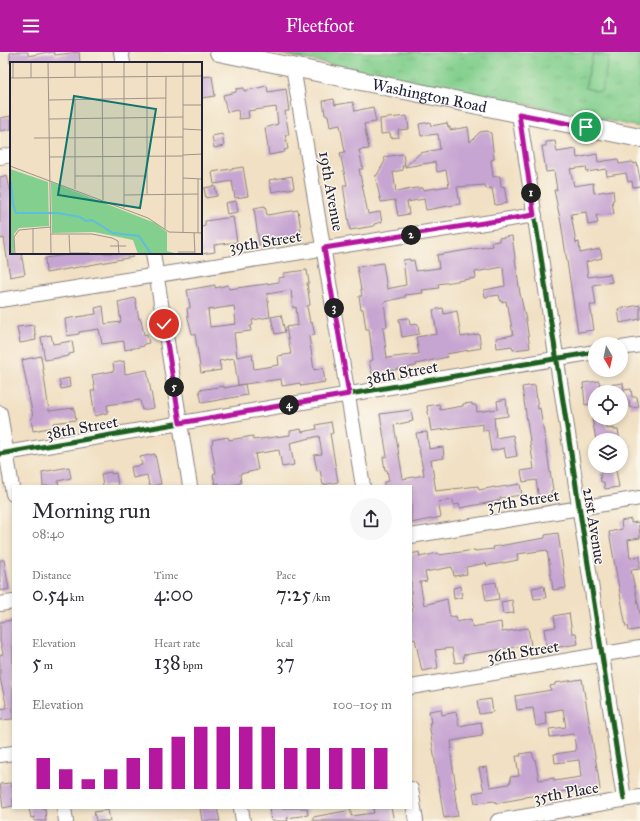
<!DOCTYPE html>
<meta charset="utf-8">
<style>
:root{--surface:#fff;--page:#f7f7f7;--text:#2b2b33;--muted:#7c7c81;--accent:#b5179e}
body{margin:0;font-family:"IM FELL Great Primer",serif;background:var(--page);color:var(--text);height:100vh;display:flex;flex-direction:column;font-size:15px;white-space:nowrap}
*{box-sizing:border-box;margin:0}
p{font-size:13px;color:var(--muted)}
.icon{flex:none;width:22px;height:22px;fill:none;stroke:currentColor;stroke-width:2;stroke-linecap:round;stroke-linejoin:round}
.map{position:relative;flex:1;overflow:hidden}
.panel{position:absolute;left:12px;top:433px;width:400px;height:324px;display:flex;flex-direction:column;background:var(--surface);border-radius:0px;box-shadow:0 2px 6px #0003}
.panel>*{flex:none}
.needle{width:26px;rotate:171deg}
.controls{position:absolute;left:588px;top:285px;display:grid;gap:8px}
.controls a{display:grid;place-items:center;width:40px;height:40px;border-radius:50%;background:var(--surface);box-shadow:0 2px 6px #0003;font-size:20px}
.pin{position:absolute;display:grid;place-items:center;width:34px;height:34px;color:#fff;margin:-17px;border:2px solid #fff;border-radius:50%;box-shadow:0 1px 4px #0007}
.km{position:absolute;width:20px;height:20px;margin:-10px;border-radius:50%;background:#222;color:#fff;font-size:11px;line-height:20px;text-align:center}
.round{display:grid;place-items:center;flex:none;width:42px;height:42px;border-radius:21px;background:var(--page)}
.overview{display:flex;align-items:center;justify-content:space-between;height:68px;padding:0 20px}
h1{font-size:22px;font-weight:600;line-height:30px}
.stats{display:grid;grid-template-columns:repeat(3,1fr);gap:6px;height:68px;padding:4px 20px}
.stats div{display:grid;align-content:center}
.stats b{font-size:20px;font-weight:600}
.stats small{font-size:11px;font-weight:400}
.stats p{font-size:11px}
.chart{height:112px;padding:8px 20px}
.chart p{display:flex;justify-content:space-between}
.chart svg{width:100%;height:72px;margin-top:4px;stroke:var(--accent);stroke-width:6}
header{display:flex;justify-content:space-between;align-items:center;height:52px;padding:0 20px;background:var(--accent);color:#fff;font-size:18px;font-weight:600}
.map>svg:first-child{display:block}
.grass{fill:url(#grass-tufts);stroke:#527864}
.pitch{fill:#83cf8d;stroke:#527864}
.building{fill:#c7a5d2;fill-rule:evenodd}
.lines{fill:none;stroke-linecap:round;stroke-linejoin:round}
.minor-casing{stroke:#8a817f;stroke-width:16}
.major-casing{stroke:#8a817f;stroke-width:20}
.minor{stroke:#fff;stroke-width:14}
.major{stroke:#fff;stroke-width:18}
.cycleway-casing{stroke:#fbf7ec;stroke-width:8}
.cycleway{stroke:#1b5e20;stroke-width:5}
.route-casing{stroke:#fff;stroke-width:8}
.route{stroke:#b5179e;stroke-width:5}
.labels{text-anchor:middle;stroke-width:3;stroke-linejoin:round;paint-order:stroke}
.street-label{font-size:16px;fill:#22223b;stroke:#fbf7ec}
.inset-river{fill:none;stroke:#5fbddd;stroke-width:2}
.inset-road{fill:none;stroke:#9e948d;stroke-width:1}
.view{fill:#0f766e;fill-opacity:0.15;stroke:#0f766e;stroke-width:2}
.inset-edge{fill:none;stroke:#22223b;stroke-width:2}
</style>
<header><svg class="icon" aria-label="menu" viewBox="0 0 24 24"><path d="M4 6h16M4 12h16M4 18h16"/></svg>Fleetfoot<svg class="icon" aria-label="share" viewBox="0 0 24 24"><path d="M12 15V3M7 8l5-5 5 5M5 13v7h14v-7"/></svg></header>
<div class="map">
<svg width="640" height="769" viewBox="0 0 640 769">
<defs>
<pattern id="grass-tufts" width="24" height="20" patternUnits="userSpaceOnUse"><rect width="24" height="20" fill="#83cf8d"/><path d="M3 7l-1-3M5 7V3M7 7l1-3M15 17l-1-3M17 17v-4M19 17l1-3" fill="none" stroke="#71b17b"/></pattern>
</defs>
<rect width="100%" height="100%" fill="#fbf7ec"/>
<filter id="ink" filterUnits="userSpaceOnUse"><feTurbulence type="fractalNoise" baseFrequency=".025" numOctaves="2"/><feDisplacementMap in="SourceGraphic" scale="8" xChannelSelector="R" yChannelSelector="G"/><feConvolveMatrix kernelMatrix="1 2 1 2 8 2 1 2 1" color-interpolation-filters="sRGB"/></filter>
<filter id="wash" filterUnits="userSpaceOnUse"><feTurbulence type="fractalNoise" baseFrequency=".012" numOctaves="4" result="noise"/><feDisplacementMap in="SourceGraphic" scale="16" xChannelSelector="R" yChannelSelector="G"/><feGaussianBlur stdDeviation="0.9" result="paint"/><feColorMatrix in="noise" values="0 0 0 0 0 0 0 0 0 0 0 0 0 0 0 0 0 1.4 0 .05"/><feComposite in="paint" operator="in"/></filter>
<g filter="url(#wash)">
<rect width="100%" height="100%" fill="#f1e0c3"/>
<!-- grass -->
<path class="grass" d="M270,0H640V75Z"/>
<!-- pitch -->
<path class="pitch" d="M593,2L609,5L601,40L585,36Z"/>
<g id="blocks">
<!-- building -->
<path class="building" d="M12,0H28V4L48,0V1L54,0L55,3L79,0L80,11H10V1Z
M212,24L215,44L202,46L201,25Z
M267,34L268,40L286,37L289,59H285L289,83H285L288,97L284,98L285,100L269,103L265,76L278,72L276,55L248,59L249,66L239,67L238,58L227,60L223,43L236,40V37L244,36V39Z
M334,47L335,53L353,50L355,59L373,55L376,70L364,72L369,97L359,98L363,117H359L368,162L380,160L382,170L374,172V174L350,178L343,133H347L340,101L345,100L340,73L330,75L328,63H325L323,49Z
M11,64V77L0,79V66Z
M407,64L409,77L398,78L399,85L391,86L390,81L381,82L380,67Z
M430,70L431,74L447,71L448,75H450V78L468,75L470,90L480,80L487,79L491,81L494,107L491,108L493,125L500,124L501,135L504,134L507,151L495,153L492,136L486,137L485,133L457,135L460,152L426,158L424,147L407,150L409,162L398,164L395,148L381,150L375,124L377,123L385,109L384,105L403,102L405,114H402L403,118L393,120L396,140L416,136H423V138L449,134L446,118L437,120L435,110L405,115L420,101L440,97L438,82L421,84L419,72Z
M222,82L224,94L214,96L212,84Z
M555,89L557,100L576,97L577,106L597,102L598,110L618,107L619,112L633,110L634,112L637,111L640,127V134L633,135L632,129L628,130L626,121L607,124L606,117L587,120L586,115L570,117L574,134L593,131L594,141L613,138L614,148L612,149L614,162L596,163L598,171L588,173L586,160L571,162L576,191L579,190L580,201L600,197L602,206L586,210L588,225L610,222L612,230L593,233L596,253H590L594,278L578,280L561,171L554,138H557L554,119L546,120L542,94H546V90Z
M243,115L248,144L235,146L232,129L214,132L212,120Z
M7,123L11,142V201H21L25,222L10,225L4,186L0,187V125Z
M292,124L294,136L272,140L269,128Z
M215,134L217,144L206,146L204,136Z
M236,149L238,160L227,162L225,151Z
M265,154L267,163L298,158L302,186L259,193L254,156Z
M233,165L237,190L214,193L215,200L201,202V175L205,174V169Z
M512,184L520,242L526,268L530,296L513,298L512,294L497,296L496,286L513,283L508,254H507L506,249L501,250L499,243L485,245L484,238L505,234L503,215L475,220L476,226L438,232L439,236L422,238L423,241L405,243V245L384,250L387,275H383L387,306L419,302L416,285L437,282L433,258L443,256L444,262L457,259L461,285L479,282L481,296L446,302L447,305L416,312V314L372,322L369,309L373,308L369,277H366L363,257H361L359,244H362L357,215L383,211L387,237L406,233L403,208L410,207V209L414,208L416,219L439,216L437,203L492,194L491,190L499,189V186Z
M72,201H133V205L46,221L45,206L72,202Z
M307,218L309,231H307L310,253L307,254L310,271L312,270L315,283L309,284L314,318L323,316L325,330L301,334L300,331L282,334L281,327L238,333L234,306L219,309L221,318L201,321L195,282H192L188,266L187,256H190V254L187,238L215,233V236L228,233L229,237L266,232L279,230V226L284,225V221ZM291,238L293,256L296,255L298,273L286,275L291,302L278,304L279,313L254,317L252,302L237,305L234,281L251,279L250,274L253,273L252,268L270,265L267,242ZM234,254L236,272L210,275L208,258Z
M135,246L139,267H141L144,283L147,282L149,291L144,292V294L125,298L124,289L102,292L99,277L79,280V282L67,284L65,267L96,262L95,256L103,254L105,272L121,270L118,250Z
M640,253V267L620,271L618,257Z
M281,263L285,280L275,282L271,265Z
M409,266L410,273L418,272L419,282L402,285L399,267Z
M34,273L36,288L20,291L17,275Z
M51,283L53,292L72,289L74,301L69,302V304L45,308L41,285Z
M41,304L49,359L74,356L76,368L53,371L54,375L33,379L31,366L33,365L22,308Z
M124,309L125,322L147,318L154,356L142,358L140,348L107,353L108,359L107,360V361L95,364L91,339L95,338L92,323L114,319L113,311Z
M69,326L70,335L61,337L59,328Z
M599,329L600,334L623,331L624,338L631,337L632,345H637L639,355L630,356L629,348L621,350V340H595V351L585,353L583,331Z
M245,332L247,343L202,351L199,338L224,334V336Z
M535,333L538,357L540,356L553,438L551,439L552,445L539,447L536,428L523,430L521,419L534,417L522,335Z
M506,347L508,364L494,366L496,386L513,383L517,404L506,406L504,396L491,399L488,378L483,379V372L431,379L427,354L439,352L440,358L463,354V352L472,351V353H476L477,360L498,357L497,349Z
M411,358L413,369L394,373L403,427L424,423L416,381L427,380L429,397L443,395L444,406L431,408L436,439L478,434L479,438L495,435V436L520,432L522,443L500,446V448L492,450L460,456L459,452L454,453L453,448L438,450L441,465L411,471V434H384V430L389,429L387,418H385L383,405L387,404L380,362Z
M592,366H605L607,377L614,376V378H618L620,388H596Z
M331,370L333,381L330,382L331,387L338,430L323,433L320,418L317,419L314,403L322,402L319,384L290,391L294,413L282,415L279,398L255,402L258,418L240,422L241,431L225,434H219V431L215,432L213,422L216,421L211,392L213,391L212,388L228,385L229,388L253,384V388L290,383V379L301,377L302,380L317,377L316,373Z
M155,402L161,432L151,434L149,433L147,423L133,426L131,415L142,413L140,405Z
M69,415L71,426L58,429L59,434H43L42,420Z
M616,418L619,435L605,437L604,430H601L600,421Z
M111,420V422L116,421L118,434H103L101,422Z
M631,467V471L638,470L640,482V486L628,488L630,506L640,504V517L631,518L640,561V577L629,579L628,574L626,575L609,480L622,477L621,469Z
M558,481L566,536L553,538L547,498L517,502L518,508L487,514L486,511L466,515L467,522L454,524L452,515L425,520L427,529L420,530L424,553L447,547L450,565L456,564L457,570L471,567L472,575L501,570L502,580L528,576L531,593L463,603L464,610L455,611L452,596L435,598L438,616L422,619L415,587L412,588L411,582V558H413L411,549V502L419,500L420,505L438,501L439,503L475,498V499L494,497L493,495L545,486V483Z
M0,508H4L9,537L0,539Z
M496,530L499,547L486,549L483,532Z
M461,534L462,545L454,547L453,536Z
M544,534L546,546L534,547L532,536Z
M512,548L514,561L503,562L501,550Z
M569,561L572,581H576L578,592L547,597L544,577L556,575L554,564Z
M13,568V667L0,668V657L7,656L0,626V603L3,602L0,588V570Z
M582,627L598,722L600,738L582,741L581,737L524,745V746L496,751L495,749L475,751L473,741L484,739L479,716L487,715L490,735L509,732V730H511L510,725L519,724L516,704H521L520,702L532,700L534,707H535L539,728L554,726V729L581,725L579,708L555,711L554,702L576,699L574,682L550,685L549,677L566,675L563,657L545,660L547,672L536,674L533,656L517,658L515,644L551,638L550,634L555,633V631Z
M491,647L493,660L479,662L477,649Z
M441,657L442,663L456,660L459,674L481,670L483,682H481L482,684L451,689L452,697H450L456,736H454L458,764L444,766L429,671H431L429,659Z
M11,731V734H13V754L3,756L0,732Z
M29,756H45L46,769H34V765L31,766Z
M200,756H217L220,769H202Z
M269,756H307L308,763L287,766L288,769H271Z
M373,756H391L394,769H313V765L351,758V764L374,761Z
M108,758L110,769H96L94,760Z"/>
</g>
</g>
<g filter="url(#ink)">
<use href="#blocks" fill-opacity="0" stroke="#8a817f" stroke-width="1"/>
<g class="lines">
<!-- minor casing -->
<g class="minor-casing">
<path id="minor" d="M121,0L123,11
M293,15L363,434
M519,62L624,747
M0,105L11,103
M153,201L190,434
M0,248L535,163
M621,296L640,293
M0,361L13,442
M0,402L595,300
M411,484L640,446
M0,552L13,550
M411,635L640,596
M0,703L13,701
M411,737L416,769
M64,756L66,769
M241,756L243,769
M498,769L640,745"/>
</g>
<!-- major casing -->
<g class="major-casing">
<g id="major">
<path id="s1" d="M219,0L640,86"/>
</g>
</g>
<!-- minor -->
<use href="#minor" class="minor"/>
<!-- major -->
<use href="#major" class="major"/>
<!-- cycleway casing -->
<g class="cycleway-casing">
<path id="cycleway" d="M519,62L624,747
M0,402L595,300"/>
</g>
<!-- cycleway -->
<use href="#cycleway" class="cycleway"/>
</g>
</g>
<g class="lines" filter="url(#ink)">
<!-- route casing -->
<g class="route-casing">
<path id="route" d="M164,272L180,371L349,342L324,196L534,163L519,62L586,75"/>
</g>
<!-- route -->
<use href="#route" class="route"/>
</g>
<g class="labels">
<!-- street labels -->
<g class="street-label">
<text dy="6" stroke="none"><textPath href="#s1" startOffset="215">Washington Road</textPath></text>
<text transform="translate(332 139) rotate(80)" y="6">19th Avenue</text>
<text transform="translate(265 189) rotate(-9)" y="6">39th Street</text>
<text transform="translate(402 320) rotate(-10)" y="6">38th Street</text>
<text transform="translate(82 375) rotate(-10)" y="6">38th Street</text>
<text transform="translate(523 448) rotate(-9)" y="6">37th Street</text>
<text transform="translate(595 474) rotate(81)" y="6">21st Avenue</text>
<text transform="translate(523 599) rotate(-9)" y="6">36th Street</text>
<text transform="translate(566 740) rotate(-10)" y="6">35th Place</text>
</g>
</g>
<!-- overview -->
<g transform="translate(10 10)">
<rect width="192" height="192" fill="#f1e0c3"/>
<path d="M0,107L38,120L39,164L9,166L4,172V192H0ZM41,120L145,161L157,170V189L168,192H128L123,178L84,170L42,171Z" fill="#83cf8d"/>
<path class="inset-river" d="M1,120L3,142L6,151H48L70,155L76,159L82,158L103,171L129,174L141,192"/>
<path class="inset-road" d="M3,0V16M38,0L41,192M65,0V15M92,0L93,138M137,0V132M0,16L192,14M21,16V0M39,38L156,36M173,43H192M39,57L173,55M173,67L192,68M24,76L173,75M173,93L192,92M39,95L173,94M0,104L138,156L159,170L192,171M65,114H137M173,116L192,117M188,117V171M65,127V37M114,133L188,132M114,146V0M155,167L156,15M173,171V0M184,171L185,192M41,172H82L102,176L108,179L109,192M59,173L60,192M100,184H116M168,190H185M60,191H79M5,192L4,175L9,168L41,165M23,192V166"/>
<path class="view" d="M64,34L146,47L130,146L48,133Z"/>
<rect width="192" height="192" class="inset-edge"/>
</g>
</svg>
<div class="controls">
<a><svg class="needle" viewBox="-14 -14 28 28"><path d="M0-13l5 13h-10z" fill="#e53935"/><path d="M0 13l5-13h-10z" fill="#7c7c81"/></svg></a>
<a><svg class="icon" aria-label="locate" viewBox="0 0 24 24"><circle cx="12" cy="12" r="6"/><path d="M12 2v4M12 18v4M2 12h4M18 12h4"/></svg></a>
<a><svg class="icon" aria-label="layers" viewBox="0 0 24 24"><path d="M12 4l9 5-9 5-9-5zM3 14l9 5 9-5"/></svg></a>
</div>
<div class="pin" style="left:586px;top:75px;background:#1e9e55"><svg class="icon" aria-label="arrive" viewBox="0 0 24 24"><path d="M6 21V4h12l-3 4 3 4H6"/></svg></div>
<div class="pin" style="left:164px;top:272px;background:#d93025"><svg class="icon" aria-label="check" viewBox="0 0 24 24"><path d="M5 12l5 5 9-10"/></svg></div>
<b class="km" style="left:531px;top:141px">1</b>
<b class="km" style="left:411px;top:183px">2</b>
<b class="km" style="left:334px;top:256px">3</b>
<b class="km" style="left:289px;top:353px">4</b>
<b class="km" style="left:174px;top:335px">5</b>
<section class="panel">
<div class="overview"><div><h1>Morning run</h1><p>08:40</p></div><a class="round"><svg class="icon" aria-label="share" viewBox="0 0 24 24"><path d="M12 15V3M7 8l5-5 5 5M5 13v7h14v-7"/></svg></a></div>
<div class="stats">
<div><p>Distance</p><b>0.54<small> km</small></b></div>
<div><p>Time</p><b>4:00</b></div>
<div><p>Pace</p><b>7:25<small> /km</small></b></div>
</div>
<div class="stats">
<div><p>Elevation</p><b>5<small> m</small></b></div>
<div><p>Heart rate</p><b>138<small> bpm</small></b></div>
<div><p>kcal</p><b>37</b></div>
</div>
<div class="chart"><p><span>Elevation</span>100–105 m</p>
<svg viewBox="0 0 160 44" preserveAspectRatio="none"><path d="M5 44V25M15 44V32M25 44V38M35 44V32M45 44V25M55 44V19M65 44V12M75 44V6M85 44V6M95 44V6M105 44V6M115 44V19M125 44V19M135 44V19M145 44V19M155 44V19"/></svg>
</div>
</section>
</div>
